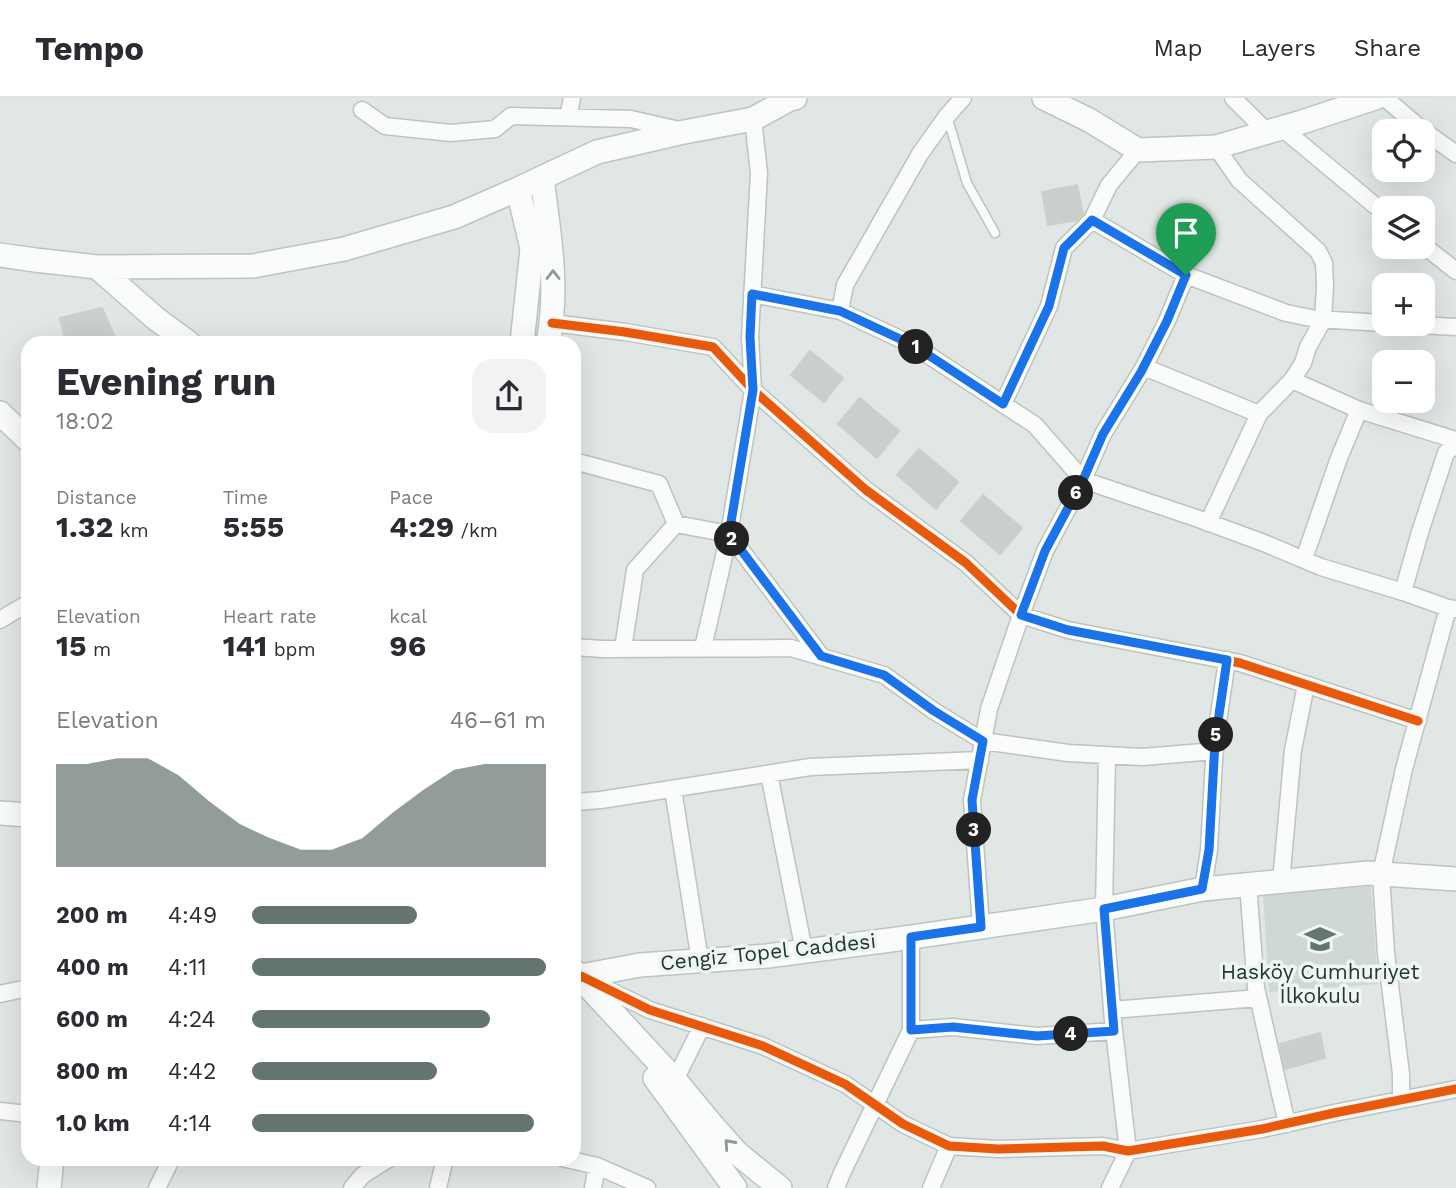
<!DOCTYPE html>
<meta charset="utf-8">
<style>
:root{--surface:#fff;--page:#f2f2f3;--text:#2b2b33;--muted:#7c7c81;--line:#e1e1e2;--accent:#64756e}
body{margin:0;font-family:"Work Sans",sans-serif;background:var(--page);color:var(--text);height:100vh;display:flex;flex-direction:column;font-size:26px;white-space:nowrap}
*{box-sizing:border-box;margin:0}
p{font-size:23px;color:var(--muted)}
.icon{flex:none;width:38px;height:38px;fill:none;stroke:currentColor;stroke-width:2;stroke-linecap:round;stroke-linejoin:round}
.map{position:relative;flex:1;overflow:hidden}
.details{position:absolute;left:21px;top:238px;width:560px;height:830px;display:flex;flex-direction:column;background:var(--surface);border-radius:21px;box-shadow:0 7px 28px #0002}
.details>*{flex:none}
.tools{position:absolute;left:1372px;top:21px;display:grid;gap:14px}
.tools a{display:grid;place-items:center;width:63px;height:63px;border-radius:14px;background:var(--surface);box-shadow:0 7px 28px #0002;font-size:35px}
.pin{position:absolute;display:grid;place-items:center;width:60px;height:60px;color:#fff;margin:-72px -30px;border-radius:50% 50% 50% 0;rotate:-45deg;box-shadow:0 0 7px #0007}
.pin .icon{rotate:45deg}
.km{position:absolute;width:35px;height:35px;margin:-18px;border-radius:50%;background:#222;color:#fff;font-size:19px;line-height:35px;text-align:center}
.round{display:grid;place-items:center;flex:none;width:74px;height:74px;border-radius:21px;background:var(--page)}
.headline{display:flex;align-items:center;justify-content:space-between;height:119px;padding:0 35px}
h1{font-size:38px;font-weight:700;line-height:52px}
.metrics{display:grid;grid-template-columns:repeat(3,1fr);gap:10px;height:119px;padding:7px 35px}
.metrics div{display:grid;align-content:center}
.metrics b{font-size:30px;font-weight:700}
.metrics small{font-size:19px;font-weight:400}
.metrics p{font-size:19px}
.chart{height:196px;padding:14px 35px}
.chart p{display:flex;justify-content:space-between}
.chart svg{width:100%;height:126px;margin-top:7px;fill:var(--accent);opacity:.7}
ul{padding:0 35px;list-style:none;font-size:23px}
li{display:grid;grid-template-columns:112px 84px 1fr;align-items:center;height:52px}
li i{height:18px;border-radius:9px;background:var(--accent)}
header{display:flex;align-items:center;gap:42px;box-sizing:border-box;height:98px;padding:0 35px;background:var(--surface);border-bottom:2px solid var(--line)}
header strong{font-size:33px}
nav{display:flex;gap:38px;margin-inline-start:auto;font-size:24px}
.map>svg:first-child{display:block}
.built{fill:#cfd8d3}
.building{fill:#cacfcc;stroke:#cad0cd;stroke-width:2}
.lines{fill:none;stroke-linecap:round;stroke-linejoin:round}
.lane-casing{stroke:#bec3c1;stroke-width:11}
.street-casing{stroke:#bec3c1;stroke-width:19}
.secondary-casing{stroke:#bec4c1;stroke-width:26}
.lane{stroke:#fafbfb;stroke-width:8}
.street{stroke:#fafbfb;stroke-width:16}
.secondary{stroke:#fafbfb;stroke-width:23}
.cycleway-casing{stroke:#eff6f1;stroke-width:13}
.cycleway{stroke:#e8590c;stroke-width:9}
.oneway{stroke:#8e9994}
.route-casing{stroke:#fff;stroke-width:14}
.route{stroke:#1a73e8;stroke-width:9}
.labels{text-anchor:middle;stroke-width:7;stroke-linejoin:round;paint-order:stroke}
.street-label{font-size:21px;fill:#21372e;stroke:#eff6f1}
.poi-label{font-size:21px;fill:#21372e;stroke:#eff6f1}
</style>
<header>
<strong>Tempo</strong>
<nav><a>Map</a><a>Layers</a><a>Share</a></nav>
</header>
<div class="map">
<svg width="1456" height="1090" viewBox="0 0 1456 1090">
<rect width="100%" height="100%" fill="#e1e7e4"/>
<!-- built -->
<path class="built" d="M1371,788L1378,886L1269,894L1263,795Z"/>
<!-- building -->
<path class="building" d="M1077,87L1083,116L1077,122L1048,127L1042,94Z
M102,210L115,239L90,245H66L60,220Z
M810,253L843,280L824,304L791,277Z
M860,300L899,333L877,360L838,326Z
M919,351L958,384L936,411L897,377Z
M983,397L1022,430L1000,456L961,423Z
M1320,935L1325,960L1285,971L1280,946Z"/>
<g class="lines">
<!-- lane casing -->
<g class="lane-casing">
<path id="lane" d="M947,18L967,85L995,135"/>
</g>
<!-- street casing -->
<g class="street-casing">
<path id="street" d="M1233,0L1268,35
M1385,0L1420,30L1456,56
M362,12L385,28L451,35L495,31L511,18L631,21L679,32
M568,19L572,0
M1282,30L1384,115
M1092,122L1186,177L1286,215L1316,221L1384,225
M1423,147L1456,173
M752,196L840,213L913,247L1035,327L1083,382L1196,420L1264,445L1321,469L1403,494L1448,510L1456,511
M840,213L845,187L920,56L947,18L963,0
M552,225L625,234L713,249L753,292L866,392L966,465L1021,517L1068,532L1240,565L1418,623
M1401,226L1456,229
M1144,269L1259,316
M1292,282L1359,312L1456,342
M1003,306L1049,208L1064,150L1092,122L1109,87L1138,52
M574,363L659,386L676,426
M1208,425L1259,316L1292,282L1303,265L1308,249L1323,222L1325,188L1324,165L1318,153L1239,82L1216,49
M1304,461L1339,360L1359,312
M1403,494L1420,434L1446,355L1456,346
M0,522L28,505
M574,549L602,551L791,550L884,577L934,613L983,643L1068,655L1142,659L1215,653
M703,550L729,436L753,292L750,239L759,75L753,21
M623,551L635,472L676,426L729,436L821,558
M1107,657L1104,811L1113,923L1128,1053L1110,1090
M769,676L804,853
M673,691L700,863
M574,704L601,702L810,669L980,662
M1281,784L1293,652L1306,587
M1248,787L1256,890L1287,1026
M1203,791L1209,752L1215,644L1227,562
M981,829L972,702L989,611L1021,517L1045,453L1083,382L1103,336L1144,269L1167,223L1186,177
M586,881L650,912L763,948L845,986L903,1026L949,1048L998,1051L1103,1048L1128,1053L1262,1031L1334,1015L1456,991
M0,896L28,890
M1112,912L1258,900
M911,932L953,929L1037,938L1114,933
M675,982L702,928
M1401,1001V976L1386,855L1381,776L1404,671L1448,510
M0,1013L28,1016
M562,1060L597,1068L647,1090
M157,1090L172,1060
M352,1090L363,1077L390,1060
M438,1090L445,1060
M593,1090L597,1068
M836,1090L842,1075L911,932V840
M931,1090L949,1048"/>
</g>
<!-- secondary casing -->
<g class="secondary-casing">
<path id="secondary" d="M1044,0L1089,22L1138,52L1216,49L1302,24L1375,0
M542,80C549,136 559,188 548,245
M518,91L532,151L522,245
M0,157L35,162L97,169L253,168L344,151L454,119L518,91L597,54L679,35L753,21L790,1L795,0
M97,169L155,220L189,245
M0,315L28,342
M0,715L28,717
M574,873L675,982L713,1028L737,1055L780,1090
M581,878L640,867L767,858L898,841L1104,811L1203,791L1368,775L1456,781
M655,980L735,1090
M49,1090L52,1060"/>
</g>
<!-- lane -->
<use href="#lane" class="lane"/>
<!-- street -->
<use href="#street" class="street"/>
<!-- secondary -->
<use href="#secondary" class="secondary"/>
<!-- cycleway casing -->
<g class="cycleway-casing">
<path id="cycleway" d="M552,225L625,234L713,249L753,292L866,392L966,465L1021,517L1068,532L1240,565L1418,623
M574,884L581,878L650,912L763,948L845,986L903,1026L949,1048L998,1051L1103,1048L1128,1053L1262,1031L1334,1015L1456,991"/>
</g>
<!-- cycleway -->
<use href="#cycleway" class="cycleway"/>
</g>
<!-- one-way arrows -->
<defs><path id="oneway-chevron" d="M-2-3.5L2.5 0L-2 3.5" fill="none" stroke-width="1.6" stroke-linecap="round" stroke-linejoin="round" transform="scale(1.75)"/></defs>
<g class="oneway">
<use href="#oneway-chevron" transform="translate(553 177) rotate(-90)"/>
<use href="#oneway-chevron" transform="translate(729 1046) rotate(-132)"/>
</g>
<g class="lines">
<!-- route casing -->
<g class="route-casing">
<path id="route" d="M1092,122L1186,177L1167,223L1141,274L1103,336L1083,382L1045,453L1021,517L1068,532L1227,562L1215,644L1209,752L1202,791L1104,811L1114,933L1037,938L953,929L911,932V839L981,829L972,702L983,643L934,613L884,577L821,558L729,436L753,292L750,239L752,196L840,213L913,247L1003,306L1049,208L1064,150Z"/>
</g>
<!-- route -->
<use href="#route" class="route"/>
</g>
<!-- icons -->
<defs>
<g id="school-bare" transform="scale(2.415)"><path d="M0-5L7-2L0 1L-7-2ZM-4 1L0 2.5L4 1V4Q0 6-4 4Z" fill="#64756e" stroke="#eff6f1" stroke-width="2.5" paint-order="stroke"/></g>
</defs>
<g fill-rule="evenodd">
<use href="#school-bare" x="1320" y="841"/>
</g>
<g class="labels">
<!-- street labels -->
<g class="street-label">
<text transform="translate(768 854) rotate(-6)" y="7">Cengiz Topel Caddesi</text>
</g>
<!-- poi labels -->
<g class="poi-label">
<text x="1320" y="881">Hasköy Cumhuriyet<tspan x="1320" dy="24">İlkokulu</tspan></text>
</g>
</g>
</svg>
<div class="tools">
<a><svg class="icon" aria-label="locate" viewBox="0 0 24 24"><circle cx="12" cy="12" r="6"/><path d="M12 2v4M12 18v4M2 12h4M18 12h4"/></svg></a>
<a><svg class="icon" aria-label="layers" viewBox="0 0 24 24"><path d="M12 4l9 5-9 5-9-5zM3 14l9 5 9-5"/></svg></a>
<a>+</a>
<a>−</a>
</div>
<div class="pin" style="left:1186px;top:177px;background:#1e9e55"><svg class="icon" aria-label="arrive" viewBox="0 0 24 24"><path d="M6 21V4h12l-3 4 3 4H6"/></svg></div>
<b class="km" style="left:916px;top:249px">1</b>
<b class="km" style="left:732px;top:441px">2</b>
<b class="km" style="left:974px;top:732px">3</b>
<b class="km" style="left:1071px;top:936px">4</b>
<b class="km" style="left:1216px;top:637px">5</b>
<b class="km" style="left:1076px;top:395px">6</b>
<section class="details">
<div class="headline"><div><h1>Evening run</h1><p>18:02</p></div><a class="round"><svg class="icon" aria-label="share" viewBox="0 0 24 24"><path d="M12 15V3M7 8l5-5 5 5M5 13v7h14v-7"/></svg></a></div>
<div class="metrics">
<div><p>Distance</p><b>1.32<small> km</small></b></div>
<div><p>Time</p><b>5:55</b></div>
<div><p>Pace</p><b>4:29<small> /km</small></b></div>
</div>
<div class="metrics">
<div><p>Elevation</p><b>15<small> m</small></b></div>
<div><p>Heart rate</p><b>141<small> bpm</small></b></div>
<div><p>kcal</p><b>96</b></div>
</div>
<div class="chart"><p><span>Elevation</span>46–61 m</p>
<svg viewBox="0 0 160 44" preserveAspectRatio="none"><path d="M0 44V8L10 8L20 6L30 6L40 12L50 21L60 29L70 34L80 38L90 38L100 34L110 25L120 17L130 10L140 8L150 8L160 8V44z"/></svg>
</div>
<ul>
<li><b>200 m</b>4:49<i style="width:56%"></i></li>
<li><b>400 m</b>4:11<i style="width:100%"></i></li>
<li><b>600 m</b>4:24<i style="width:81%"></i></li>
<li><b>800 m</b>4:42<i style="width:63%"></i></li>
<li><b>1.0 km</b>4:14<i style="width:96%"></i></li>
</ul>
</section>
</div>
